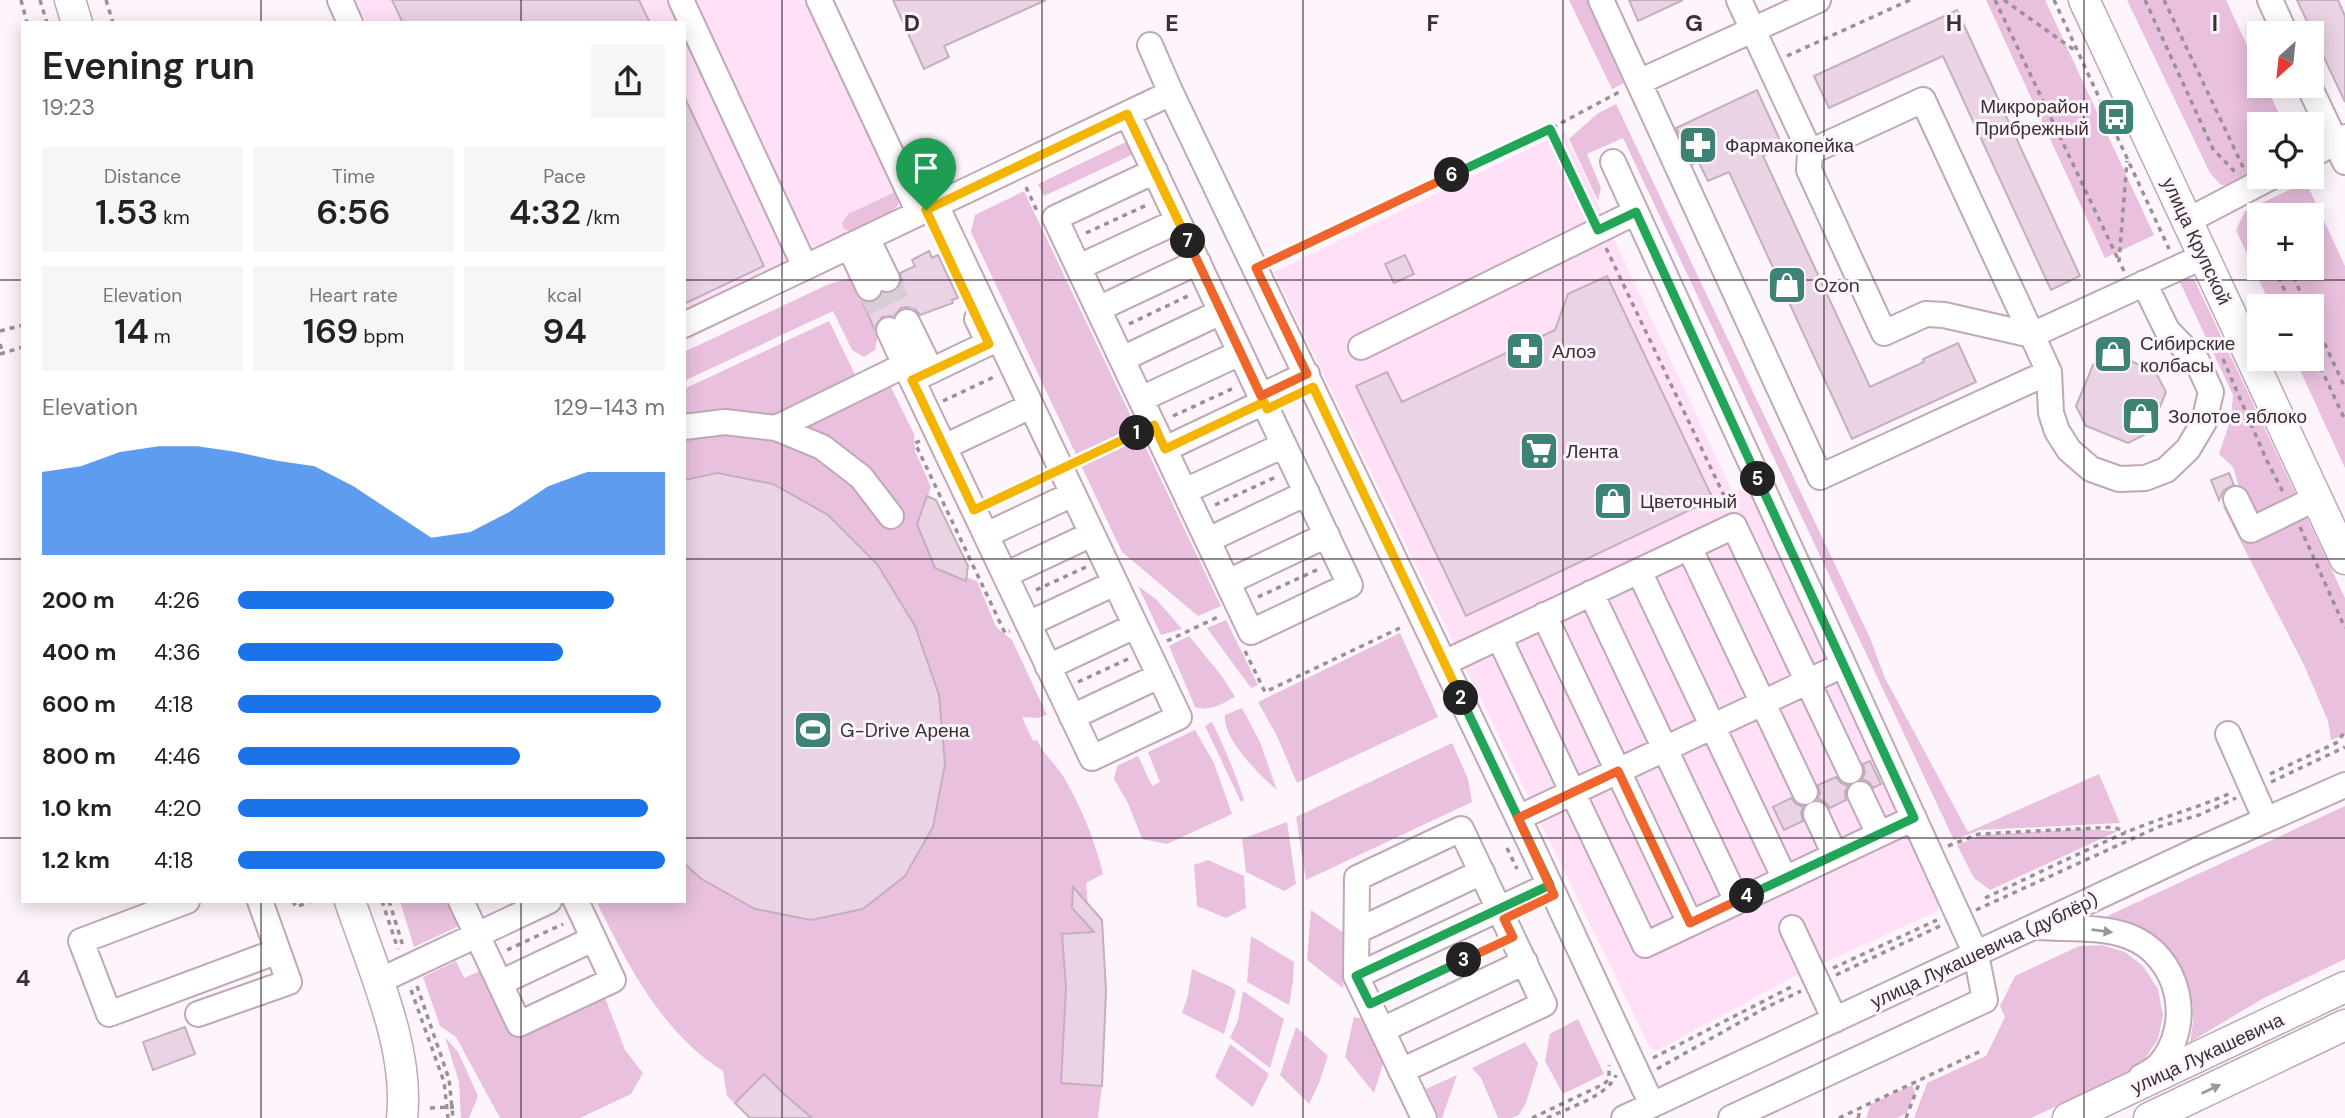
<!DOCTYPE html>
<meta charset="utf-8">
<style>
:root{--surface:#fff;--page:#f6f6f6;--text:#222;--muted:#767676;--accent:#1a73e8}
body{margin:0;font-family:"DM Sans",sans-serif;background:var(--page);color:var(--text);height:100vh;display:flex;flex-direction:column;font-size:26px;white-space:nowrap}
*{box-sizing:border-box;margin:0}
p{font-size:23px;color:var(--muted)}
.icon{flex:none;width:38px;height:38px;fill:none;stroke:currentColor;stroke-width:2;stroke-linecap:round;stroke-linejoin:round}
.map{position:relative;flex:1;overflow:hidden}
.sheet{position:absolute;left:21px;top:21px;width:665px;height:882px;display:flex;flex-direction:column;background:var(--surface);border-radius:0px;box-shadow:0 4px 18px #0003}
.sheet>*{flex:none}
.needle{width:46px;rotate:207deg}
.fabs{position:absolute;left:2247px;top:21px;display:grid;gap:14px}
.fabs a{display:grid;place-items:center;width:77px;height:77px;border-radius:0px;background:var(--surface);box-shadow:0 4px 18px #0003;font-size:35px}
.pin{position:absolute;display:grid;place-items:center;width:60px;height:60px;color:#fff;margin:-72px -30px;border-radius:50% 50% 50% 0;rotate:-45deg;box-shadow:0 0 7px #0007}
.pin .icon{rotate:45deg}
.km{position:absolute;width:35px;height:35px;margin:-18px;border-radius:50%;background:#222;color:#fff;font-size:19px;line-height:35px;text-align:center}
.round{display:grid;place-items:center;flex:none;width:74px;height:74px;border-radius:0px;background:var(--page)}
.headline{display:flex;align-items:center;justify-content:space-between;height:119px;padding:0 21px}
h1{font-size:38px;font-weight:600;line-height:52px}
.metrics{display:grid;grid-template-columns:repeat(3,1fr);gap:10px;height:119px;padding:7px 21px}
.metrics div{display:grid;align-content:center;border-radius:0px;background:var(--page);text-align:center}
.metrics b{font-size:35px;font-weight:600}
.metrics small{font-size:19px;font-weight:400}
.metrics p{font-size:19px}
.chart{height:196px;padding:14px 21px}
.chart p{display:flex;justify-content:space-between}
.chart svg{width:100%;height:126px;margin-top:7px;fill:var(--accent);opacity:.7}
ul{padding:0 21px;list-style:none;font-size:23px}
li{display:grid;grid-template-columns:112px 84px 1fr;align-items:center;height:52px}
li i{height:18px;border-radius:9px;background:var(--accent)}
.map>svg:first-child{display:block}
.built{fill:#ffe0f7}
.green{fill:#e9c1de;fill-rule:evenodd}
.building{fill:#ead3e4;stroke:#c5aebe;stroke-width:2}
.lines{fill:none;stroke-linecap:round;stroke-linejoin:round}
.minor-tunnel{stroke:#d7cdd4;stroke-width:24;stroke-dasharray:24 12;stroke-linecap:butt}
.minor-casing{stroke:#bfa8b8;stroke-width:28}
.major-casing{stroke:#bfa8b8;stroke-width:33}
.path{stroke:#9a9197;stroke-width:3.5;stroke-dasharray:5 5;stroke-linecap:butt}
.minor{stroke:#fff;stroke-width:24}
.major{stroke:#fff;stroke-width:30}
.oneway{fill:#9c989a}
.split-1-casing{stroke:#fff;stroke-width:14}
.split-2-casing{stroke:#fff;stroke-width:14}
.split-3-casing{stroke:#fff;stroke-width:14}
.split-4-casing{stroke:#fff;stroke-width:14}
.split-5-casing{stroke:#fff;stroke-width:14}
.split-6-casing{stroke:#fff;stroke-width:14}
.split-7-casing{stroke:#fff;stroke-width:14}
.split-8-casing{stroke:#fff;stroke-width:14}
.split-1{stroke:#f5b400;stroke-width:9}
.split-2{stroke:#f5b400;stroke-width:9}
.split-3{stroke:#22a559;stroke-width:9}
.split-4{stroke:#f0652b;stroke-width:9}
.split-5{stroke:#22a559;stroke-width:9}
.split-6{stroke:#22a559;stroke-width:9}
.split-7{stroke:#f0652b;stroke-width:9}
.split-8{stroke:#f5b400;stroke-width:9}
.grid{fill:none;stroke:#393036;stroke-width:2;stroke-opacity:0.55}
.labels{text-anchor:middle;stroke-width:6;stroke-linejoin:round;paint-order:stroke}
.poi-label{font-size:19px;fill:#393036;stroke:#fef4fb;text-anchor:start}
.street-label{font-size:19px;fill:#393036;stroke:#fef4fb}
.grid-label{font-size:23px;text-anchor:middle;font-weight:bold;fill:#393036;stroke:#fef4fb;stroke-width:6;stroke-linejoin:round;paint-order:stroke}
</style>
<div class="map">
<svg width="2345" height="1118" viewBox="0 0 2345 1118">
<rect width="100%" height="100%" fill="#fef4fb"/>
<!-- built -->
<path class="built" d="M356,0H809L900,196L899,205L895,211L684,311V23H366Z
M1564,132L1733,493L1747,487L1939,886L1938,911L1797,975L1656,1051L1649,1046L1274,272Z"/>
<!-- green -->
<path class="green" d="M1569,0H1596L1618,49L1610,53L1624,83L1612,89Z
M1986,0H2045L2154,235L2105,258Z
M2127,0H2226L2259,71V86H2266L2284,124H2259V175L2239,185H2221L2210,173Z
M1616,104L1870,638L1885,678L1968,832L2099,774L2120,823L1980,830L1954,840L1623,138L1587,154L1601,188L1598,201L1569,139L1597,114Z
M1130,140L1136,153L1044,196L1038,184Z
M2306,182L2345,266V468L2295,359H2312V306H2271L2236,230L2245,211ZM2259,215H2312V268H2259Z
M897,191L898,204L894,211L850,231L844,229L842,223L848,214Z
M1024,191L1221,606L1198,616L1122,552L971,232L975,215Z
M854,277L858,293L878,335L875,350L864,357L852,350L833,311L684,381V352L829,284Z
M2184,277L2194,279L2345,598V735L2331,740L2328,721L2304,665L2223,507L2240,491L2233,467L2219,454L2231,418L2233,395L2178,278Z
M829,321L864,393L888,381L914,434L915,451L931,487L928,496L936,500L968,566L966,577L977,581L996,627L1012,640L1047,715L1037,718L1022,717L1033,741L1037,740C1043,754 1055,763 1063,776C1081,806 1095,840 1103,874L1086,883L1088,904L1102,920L1106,991L1102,1086L1098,1118H750L727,1096L723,1071C661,1032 628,965 596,901H684V389Z
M1138,586L1156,599L1182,629L1161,635Z
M1226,620L1258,685L1251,688L1207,628Z
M1400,633L1438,717L1297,783L1277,736L1258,702Z
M1189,636L1221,675L1235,697C1222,704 1210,712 1195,707L1169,646Z
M1242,708L1260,742L1277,790C1260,776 1222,738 1225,715Z
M1212,722C1225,748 1235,773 1244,800L1241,802L1205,726Z
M1195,730L1214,763L1232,814L1167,844L1142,839L1128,803L1114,779L1117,766L1138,756L1152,786L1160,782L1148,752Z
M1452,743L1468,779L1472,802L1306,880L1296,817Z
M2345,806V959L2262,999L2190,1042L2193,1022L2192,1000L2183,972L2168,949L2103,918Z
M1287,822L1296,884L1284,891L1246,872L1242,839Z
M2080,829L2118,831L1990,890L1974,878L1957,845L1983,835Z
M1208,860L1244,876L1246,908L1226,918L1197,906L1194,865Z
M400,901H450L461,925L414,947Z
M1311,910L1348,936L1343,988L1307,960Z
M1251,936L1294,962L1293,981L1289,1005L1247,982Z
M2102,945L2125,952L2143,966L2158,989L2163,1015L2158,1039L2142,1063L2120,1077L2031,1118H1914L1927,1083L1986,1056L2005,1017L2000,1006L2015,976L2079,946Z
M456,961L464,978L482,970L515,1037L604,995L625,1050L643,1073L631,1094L580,1118H500L456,1037L440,1026L423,977Z
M1192,969L1231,987L1236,991L1224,1034L1182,1013L1188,995Z
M1243,991L1284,1019L1270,1068L1230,1038L1238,1020Z
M1354,1017L1363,1019L1384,1060L1374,1093L1345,1057Z
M1578,1019L1604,1074L1563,1094L1545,1061L1550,1034Z
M1296,1027L1328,1056L1319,1083L1309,1104L1280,1075Z
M445,1037L458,1052L478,1096L469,1118H461L459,1082Z
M1525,1042L1538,1063L1526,1103L1519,1115L1511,1118H1498L1481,1078L1472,1068Z
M1230,1044L1269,1074L1253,1107L1215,1077Z
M1457,1075L1442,1118H1439L1426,1089Z
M1912,1085L1915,1092L1907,1113L1897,1118H1866L1871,1104Z"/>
<!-- building -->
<path class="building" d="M392,0H639L650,23H403Z
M893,0H1046L944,46L949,57L924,69Z
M1629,0H1683L1638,21Z
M2297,0H2338L2345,16V102Z
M1957,10L2080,276L2051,290L1943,56L1829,108L1814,76Z
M1757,90L1783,147L1763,156L1870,387L1924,362L1923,359L1958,343L1976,382L1852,439L1729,172L1708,181L1698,161L1693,164L1676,128Z
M684,96L764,266L684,304Z
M929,251L932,258L938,255L958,298L952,300L953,303L920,315L915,309L907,307L901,308L894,316L882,317L874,328L862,301L875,302L883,293L894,292L900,287L902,281L900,273L915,266L912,260Z
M1405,255L1414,274L1394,283L1385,264Z
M1607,276L1713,499L1466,616L1356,386L1387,372L1402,402L1555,330L1568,294Z
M2113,354L2155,371L2166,392L2150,432L2128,443L2086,426L2076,406L2093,365Z
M717,473L773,484L828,515L877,564L915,626L939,695L945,764L933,827L905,876L863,909L811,920L755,909L700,878L684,863V480Z
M2229,473L2234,485L2224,490L2219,500L2211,480Z
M927,496L936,500L968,566L966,581L935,568L917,524Z
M1870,761L1881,784L1873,788L1869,782L1862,779L1865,772L1863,764Z
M1836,777L1841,783L1848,786L1845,792L1846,800L1830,808L1825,802L1818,799L1820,793L1818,785Z
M1791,798L1796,804L1803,807L1801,813L1803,821L1784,830L1773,807Z
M1073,887L1102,920L1106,991L1102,1086L1061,1083L1066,988L1062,934L1094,932L1072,908Z
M185,1027L195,1054L153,1070L143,1042Z
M764,1074L785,1095L812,1118H750L735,1103Z"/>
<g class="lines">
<!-- minor-tunnel -->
<path class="minor-tunnel" d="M887,279L907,322
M869,288L889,330"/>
<!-- minor casing -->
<g class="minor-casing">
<path id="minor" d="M340,0L350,23
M681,0L805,267
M819,0L919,213
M1601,0L1820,477L2049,372L2032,335L1944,315L1926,314L1884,333L1809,170L1810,152L1739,0
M2270,0L2285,33
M1150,45L1171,93
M1639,82L1818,0
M2309,86L2345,162
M1127,114L1137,134L1350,585L1251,632L1055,218L1155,171
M1810,152L1923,100L2032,335L2204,256
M2312,155L2345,137
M1613,162L1976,954L1985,1000L1731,1118
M2187,221L2271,177
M867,238L887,279
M849,246L869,288
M1079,267L1178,221
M1098,309L1198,262
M907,322L931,371
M684,325L1171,93L1534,851L1652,1105
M889,330L905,365
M1361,347L1636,212
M1122,359L1221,312
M2049,372L2051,413L2057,431L2069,450L2091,469L2119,479L2145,478L2166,470L2188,449L2204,422L2211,392L2197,361L2167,330L2144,283
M912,380L989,343L977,319
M1261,396L1307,374
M1141,399L1240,353
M684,427L725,422L776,428L822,447L861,477L891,516
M776,428L905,365L1092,758L1179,717L936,205
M944,447L1031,406
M1165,449L1264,402
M1185,491L1284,445
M2236,499L2251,530L2317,498
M986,535L1073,494
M1208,540L1307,493
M1689,547L1805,792
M1639,571L1785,879
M1005,575L1092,534
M1228,582L1327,535
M1591,593L1737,901
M1544,615L1690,923
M1028,624L1115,583
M1499,637L1645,945L1914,818
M1444,663L1734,526L1850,771
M1048,667L1135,626
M1072,717L1159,676
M2228,734L2266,820
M1860,794L1879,834
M1816,814L1835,855
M1518,818L1843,665
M187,901L81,941L109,1014L278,951
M461,901L519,1024L613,980L576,901
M2038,927C2067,929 2100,926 2128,936C2180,955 2195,1025 2159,1065C2154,1070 2147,1074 2141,1077
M1792,928L1835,1020
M1357,931L1482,872
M1356,976L1550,885
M377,982L549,901
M500,983L593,939
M198,1014L289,982L260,901
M1382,1030L1525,962
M1401,1071L1544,1004L1461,829L1357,878L1356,976L1424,1118
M1624,1118L2200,849L2345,785"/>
</g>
<!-- major casing -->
<g class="major-casing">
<path id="major" d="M70,0L77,23
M2084,0L2345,559
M350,901C372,967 410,1048 402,1118
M2068,1118L2345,987
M2149,1118L2345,1025"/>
</g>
<!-- path -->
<path class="path" d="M21,0L27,23
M40,0L47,23
M106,0L113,23
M1995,0L2119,261
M2004,0L2077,52
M2054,0L2169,249
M2145,0L2213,149L2236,173
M2164,0L2244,169
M1787,56L1910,0
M1550,129L1590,212
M1026,187L1037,211
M2260,205L2265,215
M2251,209L2259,235
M1086,233L1149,204
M1606,248L1728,504L1726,505
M1272,260L1550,129L1621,91
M2274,268L2292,306
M2289,268L2307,306
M2124,271L2119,261L2127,161
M2312,316L2345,388
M1129,324L1192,294
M0,331L23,325
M0,344L3,353
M2312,349L2345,420
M0,354L23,347
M2223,359L2266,459L2283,492
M943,401L996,376
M1173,416L1236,387
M920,441L915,443L1005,633L1010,631
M1081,460L1134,434
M992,501L1042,478
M1215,505L1278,476
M2300,527L2345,628
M1036,590L1086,567
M1258,597L1321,568
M1167,641L1220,616
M1245,651L1265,692L1402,627
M1078,682L1128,659
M2270,774L2338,742L2345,731
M2271,782L2345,747
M1948,846L1979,834L2113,827L2126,832
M1507,848L1517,869
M1985,898C2032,876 2079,853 2127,832C2162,817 2198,808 2233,792
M293,901L296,907L311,901
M382,901L398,949
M389,901L403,946
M1976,910L2158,827L2199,815L2236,798
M507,950L563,924
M1833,968L1937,920
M1836,975L1940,926
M417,986L449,1079L453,1118
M411,990L444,1082L448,1118
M1388,996L1495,945
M1653,1058L1795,985
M1657,1069L1767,1007L1801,991
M430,1108L454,1107
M1532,1118L1604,1084L1609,1079V1065
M1547,1118C1568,1108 1608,1096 1616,1075
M1839,1118L1981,1051
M1858,1118L1861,1108
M1906,1118L1920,1081"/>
<!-- minor -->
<use href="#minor" class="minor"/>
<!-- major -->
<use href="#major" class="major"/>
</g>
<!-- one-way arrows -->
<defs><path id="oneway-solid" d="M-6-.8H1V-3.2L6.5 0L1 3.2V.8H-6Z" transform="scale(1.75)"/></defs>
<g class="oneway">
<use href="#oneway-solid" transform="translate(2102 931) rotate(7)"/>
<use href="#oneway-solid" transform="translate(2211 1089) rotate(-25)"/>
</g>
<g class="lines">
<!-- split-1 casing -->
<g class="split-1-casing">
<path id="split-1" d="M926,210L989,344L912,380L974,510L1137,433"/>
</g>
<!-- split-2 casing -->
<g class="split-2-casing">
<path id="split-2" d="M1137,433L1154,425L1165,449L1264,402L1267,409L1313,387L1461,698"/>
</g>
<!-- split-3 casing -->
<g class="split-3-casing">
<path id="split-3" d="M1461,698L1550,885L1356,976L1370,1004L1464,960"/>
</g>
<!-- split-4 casing -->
<g class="split-4-casing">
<path id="split-4" d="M1464,960L1513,937L1504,919L1554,895L1518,818L1618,771L1690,923L1747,896"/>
</g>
<!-- split-5 casing -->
<g class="split-5-casing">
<path id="split-5" d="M1747,896L1914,818L1758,479"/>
</g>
<!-- split-6 casing -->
<g class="split-6-casing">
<path id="split-6" d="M1452,175L1550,129L1598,230L1636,212L1758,479"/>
</g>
<!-- split-7 casing -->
<g class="split-7-casing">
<path id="split-7" d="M1188,241L1261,396L1307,374L1256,268L1452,175"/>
</g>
<!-- split-8 casing -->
<g class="split-8-casing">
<path id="split-8" d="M926,210L1127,114L1188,241"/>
</g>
<!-- split-1 -->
<use href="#split-1" class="split-1"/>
<!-- split-2 -->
<use href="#split-2" class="split-2"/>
<!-- split-3 -->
<use href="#split-3" class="split-3"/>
<!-- split-4 -->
<use href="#split-4" class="split-4"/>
<!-- split-5 -->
<use href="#split-5" class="split-5"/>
<!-- split-6 -->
<use href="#split-6" class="split-6"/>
<!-- split-7 -->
<use href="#split-7" class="split-7"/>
<!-- split-8 -->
<use href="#split-8" class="split-8"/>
</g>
<!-- grid -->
<path class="grid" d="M261,0V23M521,0V23M782,0V1118M1042,0V1118M1303,0V1118M1563,0V1118M1824,0V1118M2084,0V1118M0,280H23M684,280H2345M0,559H23M684,559H2345M0,838H23M684,838H2345M261,901V1118M521,901V1118"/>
<!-- icons -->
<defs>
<g id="bus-square" transform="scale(2.0125)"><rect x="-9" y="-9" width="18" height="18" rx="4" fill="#3e8175" stroke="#fef4fb"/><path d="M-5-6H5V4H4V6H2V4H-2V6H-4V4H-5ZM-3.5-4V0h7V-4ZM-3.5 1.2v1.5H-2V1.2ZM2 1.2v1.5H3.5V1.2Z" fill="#fff"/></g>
<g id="pharmacy-square" transform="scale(2.0125)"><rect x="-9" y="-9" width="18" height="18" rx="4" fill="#3e8175" stroke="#fef4fb"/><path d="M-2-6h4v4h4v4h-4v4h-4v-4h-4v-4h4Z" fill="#fff"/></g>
<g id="shop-square" transform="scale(2.0125)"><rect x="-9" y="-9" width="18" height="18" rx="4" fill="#3e8175" stroke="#fef4fb"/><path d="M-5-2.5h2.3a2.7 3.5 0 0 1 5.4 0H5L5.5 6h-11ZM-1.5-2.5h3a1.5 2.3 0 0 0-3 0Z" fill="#fff"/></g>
<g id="supermarket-square" transform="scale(2.0125)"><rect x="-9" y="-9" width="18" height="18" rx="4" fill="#3e8175" stroke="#fef4fb"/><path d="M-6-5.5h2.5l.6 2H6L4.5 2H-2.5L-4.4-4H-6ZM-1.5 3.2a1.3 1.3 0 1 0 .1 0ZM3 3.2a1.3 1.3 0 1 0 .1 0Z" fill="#fff"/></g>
<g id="stadium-square" transform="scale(2.0125)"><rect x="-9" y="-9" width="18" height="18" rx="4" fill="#3e8175" stroke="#fef4fb"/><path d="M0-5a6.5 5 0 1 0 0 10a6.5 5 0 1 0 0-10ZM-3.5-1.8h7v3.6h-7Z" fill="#fff"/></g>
</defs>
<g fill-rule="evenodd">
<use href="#bus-square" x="2116" y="117"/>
<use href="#pharmacy-square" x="1698" y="145"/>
<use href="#shop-square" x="1787" y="285"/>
<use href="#pharmacy-square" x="1525" y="351"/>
<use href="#shop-square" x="2113" y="354"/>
<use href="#shop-square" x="2141" y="416"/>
<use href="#supermarket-square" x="1539" y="451"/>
<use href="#shop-square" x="1613" y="501"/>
<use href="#stadium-square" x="813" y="730"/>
</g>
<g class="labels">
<!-- poi labels -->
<g class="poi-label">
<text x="2089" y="113" text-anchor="end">Микрорайон<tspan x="2089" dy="22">Прибрежный</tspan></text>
<text x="1725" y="152">Фармакопейка</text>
<text x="1814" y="292">Ozon</text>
<text x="2140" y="350">Сибирские<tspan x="2140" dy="22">колбасы</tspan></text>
<text x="1552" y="358">Алоэ</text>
<text x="2168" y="423">Золотое яблоко</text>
<text x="1566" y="458">Лента</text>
<text x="1640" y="508">Цветочный</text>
<text x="840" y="737">G-Drive Арена</text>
</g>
<!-- street labels -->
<g class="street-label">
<text transform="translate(2197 241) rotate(65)" y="7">улица Крупской</text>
<text transform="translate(1984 950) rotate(-25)" y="7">улица Лукашевича (дублёр)</text>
<text transform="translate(2207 1053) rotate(-25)" y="7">улица Лукашевича</text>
</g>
</g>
<g class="grid-label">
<text x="912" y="31">D</text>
<text x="1172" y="31">E</text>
<text x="1433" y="31">F</text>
<text x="1694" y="31">G</text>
<text x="1954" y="31">H</text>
<text x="2215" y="31">I</text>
<text x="23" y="986">4</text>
</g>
</svg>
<div class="fabs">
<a><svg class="needle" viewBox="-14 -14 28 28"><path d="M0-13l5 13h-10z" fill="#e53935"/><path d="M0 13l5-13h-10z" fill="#767676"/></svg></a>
<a><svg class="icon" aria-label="locate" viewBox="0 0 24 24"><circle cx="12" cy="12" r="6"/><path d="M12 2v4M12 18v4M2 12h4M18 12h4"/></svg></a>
<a>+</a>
<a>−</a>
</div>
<div class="pin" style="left:926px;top:210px;background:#1e9e55"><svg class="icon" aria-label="arrive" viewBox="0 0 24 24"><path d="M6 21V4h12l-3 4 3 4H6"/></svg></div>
<b class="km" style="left:1137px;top:433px">1</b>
<b class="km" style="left:1461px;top:698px">2</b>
<b class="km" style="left:1464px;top:960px">3</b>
<b class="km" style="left:1747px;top:896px">4</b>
<b class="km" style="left:1758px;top:479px">5</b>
<b class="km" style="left:1452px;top:175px">6</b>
<b class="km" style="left:1188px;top:241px">7</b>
<section class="sheet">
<div class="headline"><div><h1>Evening run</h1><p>19:23</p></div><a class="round"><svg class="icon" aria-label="share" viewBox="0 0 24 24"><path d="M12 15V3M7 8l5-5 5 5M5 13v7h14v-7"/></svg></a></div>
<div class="metrics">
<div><p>Distance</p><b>1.53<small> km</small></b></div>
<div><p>Time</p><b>6:56</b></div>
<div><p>Pace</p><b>4:32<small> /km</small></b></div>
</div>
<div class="metrics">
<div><p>Elevation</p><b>14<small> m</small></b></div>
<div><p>Heart rate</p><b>169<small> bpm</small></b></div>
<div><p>kcal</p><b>94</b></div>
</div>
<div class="chart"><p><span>Elevation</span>129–143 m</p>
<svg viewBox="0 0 160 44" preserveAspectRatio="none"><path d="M0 44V15L10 13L20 8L30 6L40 6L50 8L60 11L70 13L80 20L90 29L100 38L110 36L120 29L130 20L140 15L150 15L160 15V44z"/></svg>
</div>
<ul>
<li><b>200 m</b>4:26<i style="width:88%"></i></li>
<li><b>400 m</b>4:36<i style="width:76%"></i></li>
<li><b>600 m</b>4:18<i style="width:99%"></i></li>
<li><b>800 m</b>4:46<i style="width:66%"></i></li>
<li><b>1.0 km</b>4:20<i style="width:96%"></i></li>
<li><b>1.2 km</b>4:18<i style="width:100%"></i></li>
</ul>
</section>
</div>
